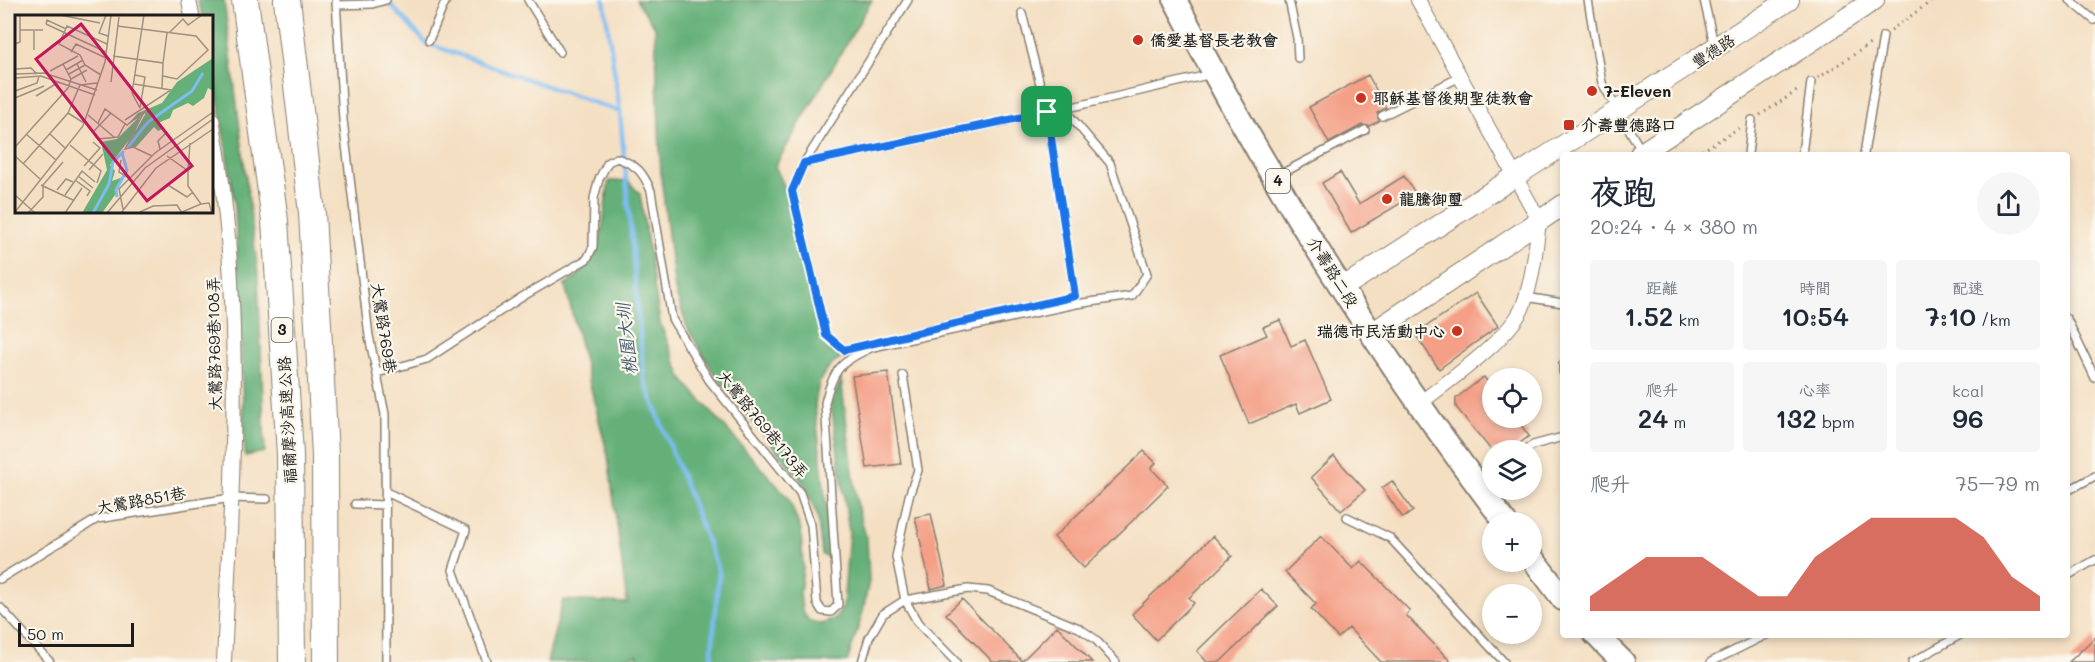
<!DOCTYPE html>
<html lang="zh-TW">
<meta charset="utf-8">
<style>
:root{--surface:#fff;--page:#f6f6f7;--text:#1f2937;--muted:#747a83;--accent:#c8321e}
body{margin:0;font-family:Mali,"LXGW WenKai TC",sans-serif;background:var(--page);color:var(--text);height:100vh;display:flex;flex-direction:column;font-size:22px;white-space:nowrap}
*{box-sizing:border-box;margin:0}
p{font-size:20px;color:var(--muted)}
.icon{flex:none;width:33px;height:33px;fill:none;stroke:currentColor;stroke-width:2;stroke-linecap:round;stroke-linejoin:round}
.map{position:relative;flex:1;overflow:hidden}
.details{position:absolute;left:1560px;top:152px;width:510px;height:486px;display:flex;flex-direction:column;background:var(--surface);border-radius:6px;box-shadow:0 3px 9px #0003}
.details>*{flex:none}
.tools{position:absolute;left:1482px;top:368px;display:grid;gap:12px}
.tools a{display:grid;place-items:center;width:60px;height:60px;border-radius:50%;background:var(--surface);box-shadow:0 3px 9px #0003;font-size:30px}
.scale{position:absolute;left:18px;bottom:15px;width:116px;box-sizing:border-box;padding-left:6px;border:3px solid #1c1c1c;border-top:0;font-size:16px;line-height:21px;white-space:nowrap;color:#1c1c1c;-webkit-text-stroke:4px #fbf7ec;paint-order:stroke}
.pin{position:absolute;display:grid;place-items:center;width:51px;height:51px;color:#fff;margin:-26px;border-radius:12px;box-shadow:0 3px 9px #0006}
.round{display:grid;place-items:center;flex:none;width:63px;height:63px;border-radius:32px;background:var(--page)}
.overview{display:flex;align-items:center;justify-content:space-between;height:102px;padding:0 30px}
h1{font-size:33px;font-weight:600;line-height:45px}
.figures{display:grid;grid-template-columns:repeat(3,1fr);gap:9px;height:102px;padding:6px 30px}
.figures div{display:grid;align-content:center;border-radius:6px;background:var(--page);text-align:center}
.figures b{font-size:26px;font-weight:600}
.figures small{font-size:16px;font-weight:400}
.figures p{font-size:16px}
.chart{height:168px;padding:12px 30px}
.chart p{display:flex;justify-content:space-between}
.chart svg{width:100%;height:108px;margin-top:6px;fill:var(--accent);opacity:.7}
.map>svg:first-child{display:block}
.forest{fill:#65b079;stroke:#40664a;stroke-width:1.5}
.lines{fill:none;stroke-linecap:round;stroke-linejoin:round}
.stream{stroke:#7ebdf2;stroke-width:4.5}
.building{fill:#f49f86}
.lane-casing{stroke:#887e6f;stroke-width:10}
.street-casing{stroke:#887e6f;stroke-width:16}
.secondary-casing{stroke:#887e6f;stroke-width:22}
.primary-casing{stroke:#887e6f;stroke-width:26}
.highway-casing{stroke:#887e6f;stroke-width:28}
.path{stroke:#887e6f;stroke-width:3;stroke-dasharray:1.5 4.5;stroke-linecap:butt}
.lane{stroke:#fff;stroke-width:7}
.street{stroke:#fff;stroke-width:14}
.secondary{stroke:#fff;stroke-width:20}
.primary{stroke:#fff;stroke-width:22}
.highway{stroke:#fff;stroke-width:26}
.route-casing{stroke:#fff;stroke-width:12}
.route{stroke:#1a73e8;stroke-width:8}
.poi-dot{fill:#c8321e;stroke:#fbf7ec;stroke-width:2}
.labels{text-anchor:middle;stroke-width:4.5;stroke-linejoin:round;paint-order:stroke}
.shield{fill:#fbf7ec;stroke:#5f5e5a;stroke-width:1.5}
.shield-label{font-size:15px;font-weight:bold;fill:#1c1c1c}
.poi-label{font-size:16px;font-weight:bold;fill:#1c1c1c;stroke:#fbf7ec;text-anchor:start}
.street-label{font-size:16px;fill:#1c1c1c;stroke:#fbf7ec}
.water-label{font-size:18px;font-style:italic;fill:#435c72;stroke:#fbf7ec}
.inset-river{fill:none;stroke:#7ebdf2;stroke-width:3}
.inset-road{fill:none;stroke:#9e9180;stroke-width:1.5}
.view{fill:#c2185b;fill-opacity:0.15;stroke:#c2185b;stroke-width:3}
.inset-edge{fill:none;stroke:#1c1c1c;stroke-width:3}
</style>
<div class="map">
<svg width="2095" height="662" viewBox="0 0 2095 662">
<rect width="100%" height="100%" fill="#fbf7ec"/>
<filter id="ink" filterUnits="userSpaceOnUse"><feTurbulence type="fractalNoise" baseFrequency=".0167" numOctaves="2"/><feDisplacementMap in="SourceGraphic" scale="12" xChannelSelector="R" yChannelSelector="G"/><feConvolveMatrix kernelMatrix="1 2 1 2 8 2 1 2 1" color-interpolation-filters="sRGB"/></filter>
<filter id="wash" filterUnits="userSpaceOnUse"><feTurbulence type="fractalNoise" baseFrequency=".008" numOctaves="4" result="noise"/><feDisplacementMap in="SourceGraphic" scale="24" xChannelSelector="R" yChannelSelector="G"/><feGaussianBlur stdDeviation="1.35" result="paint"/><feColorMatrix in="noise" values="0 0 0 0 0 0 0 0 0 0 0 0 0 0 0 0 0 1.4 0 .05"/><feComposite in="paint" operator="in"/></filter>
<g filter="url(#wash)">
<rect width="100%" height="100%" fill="#f4dfc2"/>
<!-- forest -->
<path class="forest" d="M197,0H224L258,274L265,452L245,456L235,206L212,62V16H203Z
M636,0H872L775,166L785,188L828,351L839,354L840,359C821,370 817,385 815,406L832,558L822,555L817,515L804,484L716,377L687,327L675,290L661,177L655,27Z
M609,181H628L640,194L660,323L683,380L789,499L801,531L803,568L800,593L802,611L810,622L822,624L834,619L843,608L849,532L831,404L841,380L858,509L867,540L869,581L862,616L847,662H637L638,655L605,662H547L563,600L627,603L608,456L565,285C609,257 600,227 609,181Z"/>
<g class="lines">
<!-- stream -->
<path class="stream" d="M386,0L426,43L620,112
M604,0L620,112L644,379L719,572L711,662"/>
</g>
<g id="blocks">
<!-- building -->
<path class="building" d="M1368,75L1386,108L1377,113L1379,121L1369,126L1362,125L1329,143L1309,107Z
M1340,172L1359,204L1404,176L1416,194L1351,233L1322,183Z
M1476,293L1498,326L1439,369L1415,334Z
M1280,320L1291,346L1305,340L1331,399L1300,413L1296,404L1249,424L1220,355L1267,335L1263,327Z
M888,372L901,464L867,468L852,376Z
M1484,377L1492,388V417H1515L1529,436L1511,450H1491L1456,407V398Z
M1144,451L1156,463L1151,468L1168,486L1084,568L1054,537Z
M1334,456L1365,490L1341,511L1311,477Z
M1392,481L1413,511L1403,518L1382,488Z
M931,514L947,585L931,589L915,517Z
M1213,536L1232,556L1189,598L1194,603L1156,640L1132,614Z
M1321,536L1353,569L1361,561L1410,611L1406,615L1451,662H1381L1349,628L1338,638L1311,609L1316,604L1285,572Z
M1261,589L1278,606L1220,662H1207L1197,651Z
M962,599L1022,661L1057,626L1092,662H993L946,614Z
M2095,637V662H2069Z"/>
</g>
</g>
<g filter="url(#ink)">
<use href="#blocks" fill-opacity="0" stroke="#887e6f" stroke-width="1.5"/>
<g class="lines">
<!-- lane casing -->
<g class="lane-casing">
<path id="lane" d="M336,0L343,120L369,336L385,414L386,662
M528,0L560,52
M1289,0L1297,38L1298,58
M1588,0L1602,83L1641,150
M1704,0L1714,44
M2070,0L2094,20
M336,5L372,4L386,0
M429,40L446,0
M1382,116L1460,77
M1748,154L1752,120
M1802,154L1811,82
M1864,154L1883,36
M804,163L1064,109L1212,74
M1277,176L1365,130
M1525,297L1563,303
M2067,319L2095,378
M903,336L1075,296L1047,112L1022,13
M874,343L844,350L826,335L792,191L804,163L908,0
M1563,364V372
M377,373L427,359L522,297L587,259L593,247L594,198L599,179L608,162L617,158C637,165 643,172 651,191L672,319L709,380L800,493L811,525L817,603L822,611L831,612L838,605L825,403C833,369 841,361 873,347L1076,304L1132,296L1147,274L1110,163L1064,109
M903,375L918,470L909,496L896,557L905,600L918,623L956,662
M1525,450L1533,445L1563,437
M1480,480L1492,471
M2067,491L2095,476
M386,492L466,530L453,570L487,662
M355,504L386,505
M1347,517L1390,538L1504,662
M2067,576L2095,560
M0,579L97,519L231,498L267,499
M0,607L50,662
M862,662L869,638L883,614L905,600L968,589L988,591L1079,628L1095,639L1116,662
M1711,662L1768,634
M1912,662L1962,634"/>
</g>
<!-- street casing -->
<g class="street-casing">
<path id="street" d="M189,0L192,16
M1418,0L1539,220C1536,249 1533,279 1523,306C1511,338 1447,382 1420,403
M212,119C246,297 232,481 224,662"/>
</g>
<!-- secondary casing -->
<g class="secondary-casing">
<path id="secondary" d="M1640,154L1874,0
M1342,288L1789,0
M1372,333L1563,205"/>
</g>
<!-- primary casing -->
<g class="primary-casing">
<path id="primary" d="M1175,0C1270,183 1381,358 1505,522
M1532,558L1563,599
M1595,634L1623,662"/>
</g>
<!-- highway casing -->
<g class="highway-casing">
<path id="highway" d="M245,0L275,221L290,454L292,662
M287,0L312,213L325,455L326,662"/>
</g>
<!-- path -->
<path class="path" d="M1891,30L1933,0
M1818,78L1870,44
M1760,115L1800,89
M1697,154L1742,126"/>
<!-- lane -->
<use href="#lane" class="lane"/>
<!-- street -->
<use href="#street" class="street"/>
<!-- secondary -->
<use href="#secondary" class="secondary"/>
<!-- primary -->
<use href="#primary" class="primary"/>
<!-- highway -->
<use href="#highway" class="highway"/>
</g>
</g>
<g class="lines" filter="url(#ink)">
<!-- route casing -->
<g class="route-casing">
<path id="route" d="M1047,112L1075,296L844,350L826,335L792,191L804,163Z"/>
</g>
<!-- route -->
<use href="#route" class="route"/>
</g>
<!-- markers -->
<g class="poi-dot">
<circle cx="1138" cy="40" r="6"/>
<circle cx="1592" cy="91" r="6"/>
<circle cx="1361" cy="98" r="6"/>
<rect x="1563" y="119" width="12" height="12" rx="3"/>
<circle cx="1387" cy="199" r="6"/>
<circle cx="1457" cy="331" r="6"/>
</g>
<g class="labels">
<!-- shield labels -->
<g class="shield">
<rect x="1266" y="169" width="24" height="24" rx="4.5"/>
<rect x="271.5" y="318" width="21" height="24" rx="4.5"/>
</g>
<g class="shield-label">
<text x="1278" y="186">4</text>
<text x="282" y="335">3</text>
</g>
<!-- poi labels -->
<g class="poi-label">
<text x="1150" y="46">僑愛基督長老教會</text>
<text x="1604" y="97">7-Eleven</text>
<text x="1373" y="104">耶穌基督後期聖徒教會</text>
<text x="1581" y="131">介壽豐德路口</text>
<text x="1399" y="205">龍騰御璽</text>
<text x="1445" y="337" text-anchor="end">瑞德市民活動中心</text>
</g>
<!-- street labels -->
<g class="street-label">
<text transform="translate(1713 51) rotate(-33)" y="6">豐德路</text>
<text transform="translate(1333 272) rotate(58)" y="6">介壽路二段</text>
<text transform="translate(384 328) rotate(81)" y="6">大鶯路769巷</text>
<text transform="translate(214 344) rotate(-91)" y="6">大鶯路769巷108弄</text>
<text transform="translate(287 420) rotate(-93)" y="6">福爾摩沙高速公路</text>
<text transform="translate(763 424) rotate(51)" y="6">大鶯路769巷173弄</text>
<text transform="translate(141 500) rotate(-10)" y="6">大鶯路851巷</text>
</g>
<!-- water labels -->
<g class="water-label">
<text transform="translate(627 339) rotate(-96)" y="6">桃園大圳</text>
</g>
</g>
<!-- overview -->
<g transform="translate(15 15)">
<rect width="198" height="198" fill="#f4dfc2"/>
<path d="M198,43V76L193,73L189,83L178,91L173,88L158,95L155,103L143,108L149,113L143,116L139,112L121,132H111L131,98L113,109L123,98L147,88L162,67ZM126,100L120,117L95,150L100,156L97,166L108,162L100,180L87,198H67L92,155L86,127L102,124Z" fill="#65b079"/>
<path class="inset-river" d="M113,132L133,107L177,76L188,58M102,182L101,175L112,155L107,138M78,198L94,169L98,147L109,136"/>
<path class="inset-road" d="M45,0L85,8M91,0L84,18L93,21M31,9L91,37M31,9L32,5L51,14M102,11L181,21L193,35L162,64L148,61M5,15H28M154,18L168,4L173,10L187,0M0,29L5,27V0M19,35V16M56,37L61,29L91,43M98,41L148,48L147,74M148,48L152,18M62,49L71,67M0,54L16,53L22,59M51,55L68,45M35,56L63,41M0,59L29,58L82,75M54,59L70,50M86,60L70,50L65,40L44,29L52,11L92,29M120,60L130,62L125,93M0,63L26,61L80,80M56,64L72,55M96,67L104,2M0,76L22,68L24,61M21,81L44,67M0,83L29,71M125,93L117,78L129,0M53,98L69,108M73,100L100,123M110,105L156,75L119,69M83,108L90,94L112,110L129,97L110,134L118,132L137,141M79,116L96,98M11,119L41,145M35,119L51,134M80,121L83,124L103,122L110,109M55,130L86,156L82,168M0,132L53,73L56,64L48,49M145,134L143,126L151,118M0,141L25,164M152,141L173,156V171L186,189L194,188L197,198M106,145L104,157L114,163M8,149L53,98L65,70L82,68M69,151L85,133L78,127M74,155L88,139M173,156L175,128M63,161L78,173M60,165L75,176L72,181M26,170L58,185M153,170L172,182L178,177M42,175L51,164L58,167M0,180L20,198M50,180L67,156L80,167M108,194L104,174L140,138L198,97M0,197L68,111L90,47L96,0M125,197L138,191L162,190L167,198M167,197L186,189M13,198L28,182V170L48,147M50,198L67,173M92,198L130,153L198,104M106,198L141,153L198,114"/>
<path class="view" d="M66,9L177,151L132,186L21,44Z"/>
<rect width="198" height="198" class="inset-edge"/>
</g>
</svg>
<div class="tools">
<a><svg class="icon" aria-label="locate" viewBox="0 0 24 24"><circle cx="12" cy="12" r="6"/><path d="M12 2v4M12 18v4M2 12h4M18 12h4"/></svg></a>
<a><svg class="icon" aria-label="layers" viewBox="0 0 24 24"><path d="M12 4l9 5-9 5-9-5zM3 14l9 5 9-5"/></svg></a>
<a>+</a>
<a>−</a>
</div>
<div class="scale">50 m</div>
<div class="pin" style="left:1047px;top:112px;background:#1e9e55"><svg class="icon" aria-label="arrive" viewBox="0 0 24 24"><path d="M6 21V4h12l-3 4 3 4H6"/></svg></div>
<section class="details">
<div class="overview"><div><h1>夜跑</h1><p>20:24 · 4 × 380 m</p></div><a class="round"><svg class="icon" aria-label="share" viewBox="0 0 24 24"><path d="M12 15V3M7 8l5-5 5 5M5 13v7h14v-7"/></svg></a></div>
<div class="figures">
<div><p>距離</p><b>1.52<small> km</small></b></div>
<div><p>時間</p><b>10:54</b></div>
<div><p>配速</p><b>7:10<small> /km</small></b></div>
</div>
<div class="figures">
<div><p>爬升</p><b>24<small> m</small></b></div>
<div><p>心率</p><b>132<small> bpm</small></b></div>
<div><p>kcal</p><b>96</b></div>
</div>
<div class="chart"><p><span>爬升</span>75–79 m</p>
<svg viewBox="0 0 160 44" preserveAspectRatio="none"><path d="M0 44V38L10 30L20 22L30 22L40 22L50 30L60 38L70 38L80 22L90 14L100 6L110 6L120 6L130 6L140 14L150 30L160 38V44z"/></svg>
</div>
</section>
</div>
